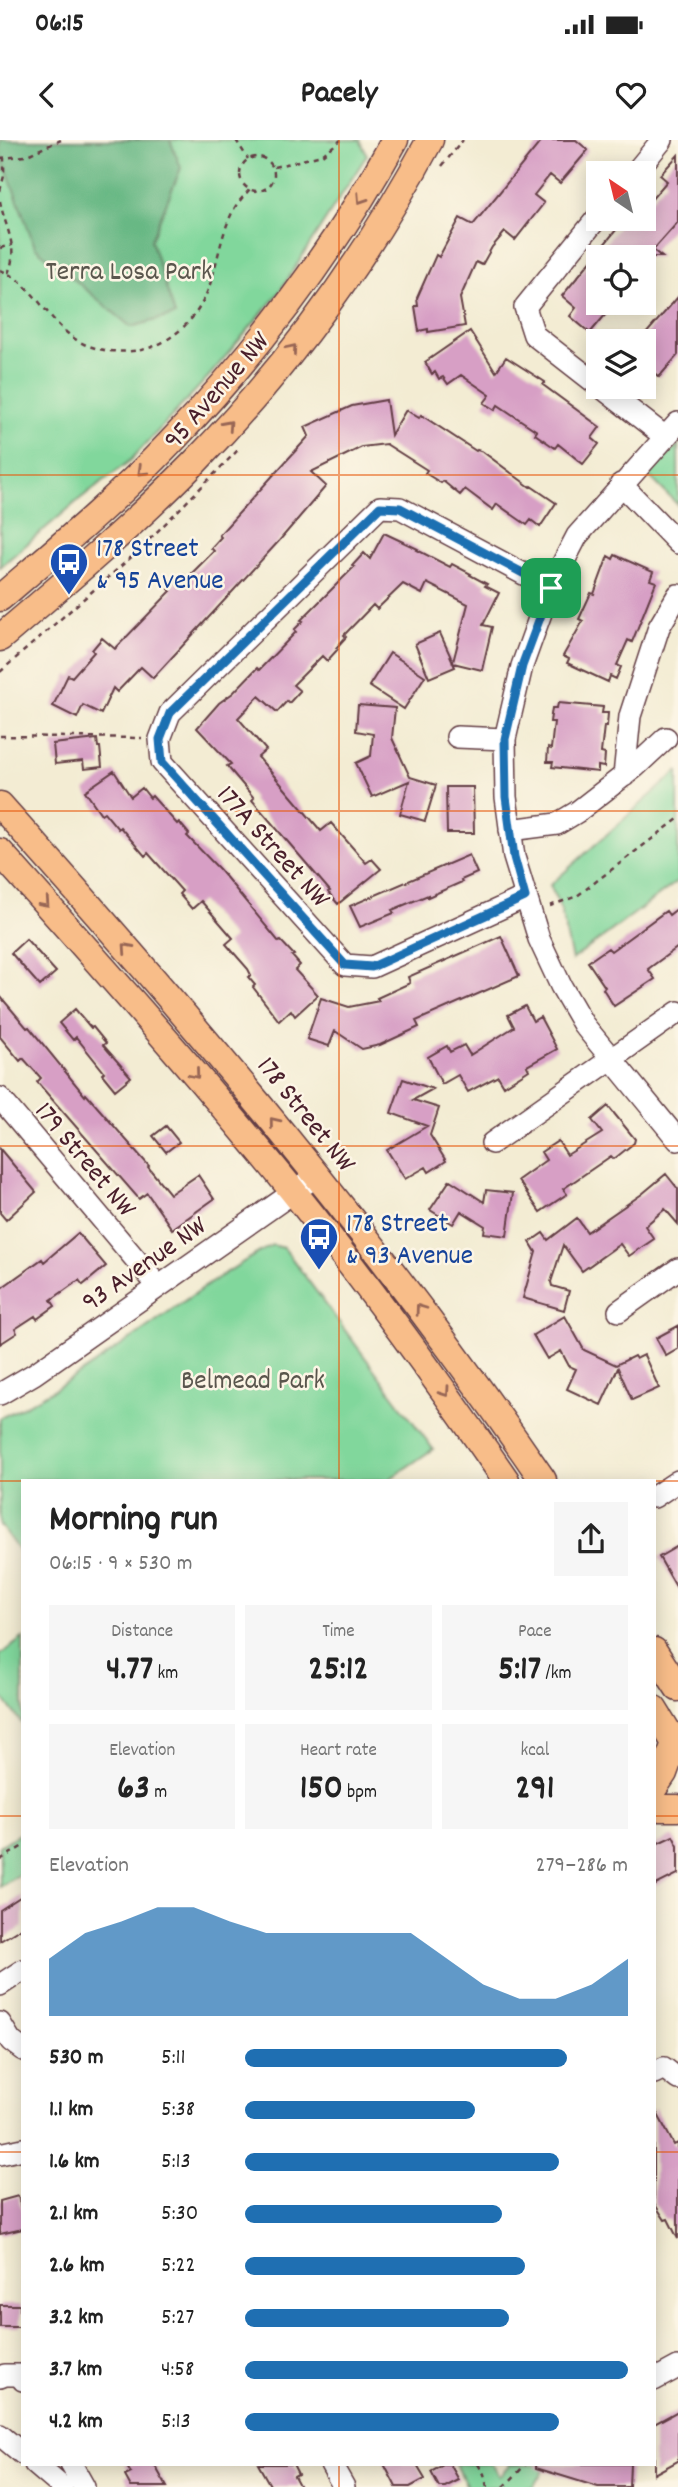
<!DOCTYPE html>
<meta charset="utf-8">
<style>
:root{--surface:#fff;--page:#f6f6f6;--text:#222;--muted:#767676;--accent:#1f6fb2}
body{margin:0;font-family:Dekko,sans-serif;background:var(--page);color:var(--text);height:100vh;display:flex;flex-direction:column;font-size:26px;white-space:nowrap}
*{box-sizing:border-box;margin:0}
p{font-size:23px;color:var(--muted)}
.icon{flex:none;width:38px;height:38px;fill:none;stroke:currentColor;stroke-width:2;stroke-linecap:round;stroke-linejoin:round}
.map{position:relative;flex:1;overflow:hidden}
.sheet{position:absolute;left:21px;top:1339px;width:635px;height:987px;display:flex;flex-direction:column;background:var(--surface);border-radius:0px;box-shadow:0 4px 18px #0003}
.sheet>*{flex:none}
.needle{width:46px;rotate:325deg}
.tools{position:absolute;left:586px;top:21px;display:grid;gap:14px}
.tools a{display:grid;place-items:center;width:70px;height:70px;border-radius:0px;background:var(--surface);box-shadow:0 4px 18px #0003;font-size:35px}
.pin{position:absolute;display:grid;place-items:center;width:60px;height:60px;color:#fff;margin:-30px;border-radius:14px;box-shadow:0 4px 10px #0006}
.round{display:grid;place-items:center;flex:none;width:74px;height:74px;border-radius:0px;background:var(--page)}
.summary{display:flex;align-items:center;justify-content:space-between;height:119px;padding:0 28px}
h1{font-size:38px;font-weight:700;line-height:52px}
.figures{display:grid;grid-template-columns:repeat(3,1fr);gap:10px;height:119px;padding:7px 28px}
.figures div{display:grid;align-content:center;border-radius:0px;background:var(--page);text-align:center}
.figures b{font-size:35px;font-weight:700}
.figures small{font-size:19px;font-weight:400}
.figures p{font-size:19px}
.chart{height:196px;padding:14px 28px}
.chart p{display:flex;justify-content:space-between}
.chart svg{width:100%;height:126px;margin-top:7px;fill:var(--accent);opacity:.7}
ul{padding:0 28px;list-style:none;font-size:23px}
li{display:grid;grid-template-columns:112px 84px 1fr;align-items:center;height:52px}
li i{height:18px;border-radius:9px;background:var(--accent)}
.status{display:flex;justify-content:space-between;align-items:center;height:49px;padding:0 35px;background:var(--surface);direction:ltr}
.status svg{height:19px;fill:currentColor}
header{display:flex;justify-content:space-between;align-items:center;height:91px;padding:0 28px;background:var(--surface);font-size:32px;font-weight:700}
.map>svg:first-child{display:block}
.green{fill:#81d79c;stroke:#667b64;stroke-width:2}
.forest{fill:#68b884;stroke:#596c58;stroke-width:2}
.building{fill:#d79fc5}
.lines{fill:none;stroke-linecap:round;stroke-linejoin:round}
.minor-casing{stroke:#633e44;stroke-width:24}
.major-casing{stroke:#633e44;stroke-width:29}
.path{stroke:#633e44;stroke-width:2.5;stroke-dasharray:5 5;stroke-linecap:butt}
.minor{stroke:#fff;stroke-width:21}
.major{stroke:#f8bd89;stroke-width:26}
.oneway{stroke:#986655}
.route-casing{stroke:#fff;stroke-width:14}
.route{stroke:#1f6fb2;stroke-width:9}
.grid{fill:none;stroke:#e8590c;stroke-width:2;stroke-opacity:0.55}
.labels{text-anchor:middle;stroke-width:5;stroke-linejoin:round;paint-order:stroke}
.park-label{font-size:28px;fill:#5a564d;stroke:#fcf5e5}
.street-label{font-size:28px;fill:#4a1f2b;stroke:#fcf5e5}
.transit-label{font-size:28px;fill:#164399;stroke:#fcf5e5;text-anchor:start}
</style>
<div class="status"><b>06:15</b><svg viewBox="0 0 49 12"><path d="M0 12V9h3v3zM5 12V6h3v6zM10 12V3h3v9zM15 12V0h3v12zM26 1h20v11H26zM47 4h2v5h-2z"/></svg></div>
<header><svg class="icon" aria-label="back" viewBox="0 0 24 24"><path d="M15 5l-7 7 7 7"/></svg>Pacely<svg class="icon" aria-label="heart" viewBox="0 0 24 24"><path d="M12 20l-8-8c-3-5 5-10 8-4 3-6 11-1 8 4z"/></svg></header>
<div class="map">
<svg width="678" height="2347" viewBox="0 0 678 2347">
<rect width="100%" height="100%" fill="#fcf5e5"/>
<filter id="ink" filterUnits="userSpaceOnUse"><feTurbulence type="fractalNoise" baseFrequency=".0143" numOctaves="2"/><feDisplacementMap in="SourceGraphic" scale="14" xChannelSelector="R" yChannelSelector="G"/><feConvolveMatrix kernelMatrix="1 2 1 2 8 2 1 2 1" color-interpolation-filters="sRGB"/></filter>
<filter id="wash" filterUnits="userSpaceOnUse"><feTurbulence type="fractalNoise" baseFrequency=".00686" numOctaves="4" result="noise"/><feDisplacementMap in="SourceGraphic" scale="28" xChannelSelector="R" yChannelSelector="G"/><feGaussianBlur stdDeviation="1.57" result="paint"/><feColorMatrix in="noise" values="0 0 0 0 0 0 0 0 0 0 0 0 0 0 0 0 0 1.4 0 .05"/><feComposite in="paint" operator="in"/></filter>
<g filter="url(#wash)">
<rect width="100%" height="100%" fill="#f3ecd3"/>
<!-- green -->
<path class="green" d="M0,0H360L367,15L278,154L210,235L131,320L81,358L0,427Z
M678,305V365L647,334Z
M678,631V741L572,820L561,770L550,745Z
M272,1105L284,1108L433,1309L388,1340H23V1417L0,1385V1278C98,1233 178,1157 272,1105Z
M23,1498V1585L0,1554V1515Z
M23,1691V1732L0,1747V1706Z
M456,2324H492L499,2336L510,2324H547L533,2347H467Z"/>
<!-- forest -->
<path class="forest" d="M0,0H170L181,28L151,100L175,175L131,187L35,107L0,12Z"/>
<g id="blocks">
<!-- building -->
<path class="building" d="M542,0H576L588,10L560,43L550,35L534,55L544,63L515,100L505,92L492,107L482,125L476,122L460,158L465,186L428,192V189L419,191L415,166H418L417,158L436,115L439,117L460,78L473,85Z
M678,15V82L653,110L662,117H598V163H609L603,171L606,174L590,193L570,176L576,168L562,156L625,79H644V68L667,41L660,35Z
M678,157V215L659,237L644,224V196Z
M470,191L496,232L506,217L545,242L543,245L600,287L592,298L599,304L583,324L558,304L555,308L535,294L537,291L498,265L495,270L484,263L490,255L461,235L448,244L443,237L439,239L435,232L432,234L425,222Z
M386,260L391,295L406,270L419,278L421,275L476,311L477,310L483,312L530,347L531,346L556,363L540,387L531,380L527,385L497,364L493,370L465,349L460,355L443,341L441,343L425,333L427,330L386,304L362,307L311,332L326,346L279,401L153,538L141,527L117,552L113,548L101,574L83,565L77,578L53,566L68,535L72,537L94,512L92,510L102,498L115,509L171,451L169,449L183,434L187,438L214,411L211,408L221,397L219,395L309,296L305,287L352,266Z
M384,393L418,409L417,410L450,427L452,424L471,434L470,435L487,444L485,446L499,453L483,485L492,487L482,530L453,523L455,527L429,538L415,504L440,493L453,522L468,464L427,443L422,454L403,444L377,469L373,465L344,495L346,497L336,508L338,509L327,521L322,516L293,545L300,551L289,563L287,561L277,572L259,556L238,578L266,610L258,617L321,691L331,683L366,723L372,719L381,729L338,764L328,752L330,751L252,660L254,658L227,626L231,624L197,588L219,563L233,553L257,528L259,530L296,492L294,490L303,481L301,480L354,427L352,426L364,413L370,419Z
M615,415L653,432L650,440L656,442L632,502L628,500L617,525L621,527L616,539L610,536L608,542L567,523L569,519L563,516L583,481L579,479L591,453L594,454L608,416L613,419Z
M390,513L425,536L404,569L369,546Z
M558,563L603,567L602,573H608L607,586H604L601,613L605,614L604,627L598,626V632L552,627L553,622H547L548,608L551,609L554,582H550L552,568H557Z
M358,565L395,568L392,598L410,637L436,645L425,681L400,674L409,641L372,657L356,623L371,616L373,594L356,591Z
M97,599L98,607H100L102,627L84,629L83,621L55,624L53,604Z
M114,631L131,657L142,648L150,658L152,656L177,684L179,682L189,694L187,696L220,730L279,802L281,801L294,815L292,816L300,825L295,830L318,855L295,876L291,870L279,881L253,847L255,845L248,837L251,835L248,829L226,804L233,798L201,761L192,769L179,754L182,751L148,713L145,716L120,687L118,689L104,672L101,674L85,651Z
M446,647H473L474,693H447Z
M469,715L477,733L461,740L462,742L428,757V755L392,770L394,773L360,787L350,766Z
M678,768V807L648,829L655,839L614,866L603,849L605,847L588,822L608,808L611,811L666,771L669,775Z
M501,796L519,836L416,881L419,887L380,905L362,909L335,891L329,906L307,899L321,858L349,867L379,861L377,858L410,843L408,837Z
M26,799L56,832L40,846L11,813Z
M0,856L27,888L29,887L85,956L86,954L149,1026L148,1027L170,1054L198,1035L214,1059L172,1089L147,1053L139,1059L37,942L41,938L23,918L20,921L0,897Z
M525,866L533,881L540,877L557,909L527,926L529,930L504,946L498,936L468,952L458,935L442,944L428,917L447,906L450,912L464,905L470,915L514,887L508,875Z
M75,869L91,888L93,887L106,903L103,905L131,937L115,950L102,934L104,932L76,897L73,900L59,883Z
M403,939L433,949L413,960L439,968L430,995L446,1021L429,1032L426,1027L405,1039L387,1010L427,986L391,973Z
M608,966L635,999L634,1003L614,1019L611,1016L563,1049L567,1054L540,1072L518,1040L546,1020L541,1012L558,1001L567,1015L602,993L592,980Z
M166,986L179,1002L166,1012L153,996Z
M0,1009L36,1052L6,1080L0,1073Z
M666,1034L678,1049V1084L665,1069L645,1086L654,1099L629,1116L620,1104L582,1131L563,1105L551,1142L552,1146L569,1151L564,1170L523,1158L536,1112L530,1102L543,1093L548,1100L577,1078L587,1092L642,1054Z
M450,1040L484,1062L486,1050L513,1053L507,1096L484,1093L485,1086L461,1071L453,1084L430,1070Z
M78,1093L106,1126L83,1145L79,1140L51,1160L55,1166L37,1179L35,1176L15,1189L17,1193L0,1204V1149L42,1119L44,1122Z
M565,1176L584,1210L616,1225L634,1216L636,1219L644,1215L659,1248L632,1260L618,1228L601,1265L567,1249L576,1229L569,1226L561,1211L547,1219L533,1195Z
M678,1186V1209L666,1216L656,1198Z
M678,1406V1450L659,1417Z
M673,1696L678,1706V1734L654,1746V1705Z
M23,1755V1787L0,1801V1770Z
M654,1967L674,2005L678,2003V2099L668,2079L665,2080L654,2063Z
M18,2056L23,2076V2089L0,2094V2061Z
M0,2165H20V2187H0Z
M678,2271V2321L654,2334V2284Z
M125,2324H154L167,2347H131L125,2336L131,2333Z
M258,2324H293L298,2334L294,2336L300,2347H271Z
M384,2324H416L425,2339L410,2347H396Z
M445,2324H450L459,2340L445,2347H439L431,2332Z
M536,2324H630L629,2347H598L536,2328Z"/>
</g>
</g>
<g filter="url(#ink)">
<use href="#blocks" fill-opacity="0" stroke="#633e44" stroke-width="2"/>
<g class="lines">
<!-- minor casing -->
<g class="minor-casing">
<path id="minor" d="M635,33L662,0
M598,77L525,167L534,195L598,245
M601,247L664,296
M678,283L577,396L550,448L522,526L505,599L506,657L514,717L539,799L561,846L583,884L678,1000
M621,344L678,403
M457,597L505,599
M624,636L630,576L659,487L678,455
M510,690L557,684L577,672L635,627L666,598
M525,757L372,827L345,825L162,622L160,599L170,573L380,367L400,368L550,448
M0,958L158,1146
M492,1003L678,872
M619,1171L678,1129
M0,1254L34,1234L318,1035
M654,1357L678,1341
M0,1845L23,1830
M0,1883L11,1901L23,1910
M654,1933L664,1928L678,1939
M0,2014L23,2009
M0,2237L5,2235H20L23,2240
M654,2240L678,2227
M0,2295L23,2314
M35,2324L62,2347
M71,2324L84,2347
M331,2324L344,2347"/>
</g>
<!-- major casing -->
<g class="major-casing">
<path id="major" d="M0,458C58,408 117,359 170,303C257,212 334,111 395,0
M0,498C66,442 132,386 193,324C286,229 367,117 430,0
M0,665C194,881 380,1101 543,1340
M0,712C99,823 198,934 292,1050C367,1143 438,1241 506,1340
M654,1511L678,1548
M654,1569L678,1608
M654,1648L664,1633L675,1603
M654,1668H678"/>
</g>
<!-- path -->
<path class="path" d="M236,0L248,19
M240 34a17 17 0 1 1 34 0a17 17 0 1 1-34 0Z
M0,18L25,16L61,0
M442,26L463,0
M274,27L322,15L341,0
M0,51L4,36V18
M0,61C4,85 20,109 8,133
M0,108L12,105
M0,130C37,144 48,187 84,204C102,212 122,213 141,210C156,207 168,200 179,191C218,158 212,117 231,75C235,65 243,57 250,49
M0,532L136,413L238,310
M0,596L142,598
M550,766L577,756L678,679
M0,1720L23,1706
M478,2324L484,2334L487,2347
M504,2347L526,2324"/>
<!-- minor -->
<use href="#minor" class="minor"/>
<!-- major -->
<use href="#major" class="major"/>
</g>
<!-- one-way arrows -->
<defs><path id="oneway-chevron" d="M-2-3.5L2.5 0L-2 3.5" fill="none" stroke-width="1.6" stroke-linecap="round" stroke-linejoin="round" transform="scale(1.75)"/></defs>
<g class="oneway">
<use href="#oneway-chevron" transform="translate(361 59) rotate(123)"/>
<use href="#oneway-chevron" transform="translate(292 209) rotate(-50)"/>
<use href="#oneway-chevron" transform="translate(228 285) rotate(-48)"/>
<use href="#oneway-chevron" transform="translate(142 331) rotate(136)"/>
<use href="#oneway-chevron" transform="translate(45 763) rotate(48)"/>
<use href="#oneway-chevron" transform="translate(127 808) rotate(-132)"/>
<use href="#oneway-chevron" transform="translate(195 934) rotate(50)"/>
<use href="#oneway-chevron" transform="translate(274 982) rotate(-129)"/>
<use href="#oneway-chevron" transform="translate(420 1169) rotate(-126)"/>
<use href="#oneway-chevron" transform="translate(445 1252) rotate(55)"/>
</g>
</g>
<g class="lines" filter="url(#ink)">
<!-- route casing -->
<g class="route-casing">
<path id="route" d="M380,367L400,368L551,448L522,526L505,599L506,657L514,717L525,757L372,827L345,825L162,622L160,599L170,573Z"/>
</g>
<!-- route -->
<use href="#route" class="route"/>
</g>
<!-- grid -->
<path class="grid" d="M339,0V1340M0,335H678M0,671H678M0,1006H678M0,1341H23M654,1341H678M0,1676H23M654,1676H678M0,2012H23M654,2012H678M339,2324V2347"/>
<!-- icons -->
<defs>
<g id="bus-pin" transform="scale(2.0125)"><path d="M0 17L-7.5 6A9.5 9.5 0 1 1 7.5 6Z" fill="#1a4fb4" stroke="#fcf5e5"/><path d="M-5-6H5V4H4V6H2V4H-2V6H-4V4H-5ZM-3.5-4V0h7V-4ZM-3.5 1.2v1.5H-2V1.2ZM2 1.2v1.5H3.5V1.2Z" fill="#fff"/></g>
</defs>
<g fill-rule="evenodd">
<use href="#bus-pin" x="69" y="422"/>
<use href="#bus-pin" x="319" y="1097"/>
</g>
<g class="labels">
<!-- park labels -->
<g class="park-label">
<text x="129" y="139">Terra Losa Park</text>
<text x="253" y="1248">Belmead Park</text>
</g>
<!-- street labels -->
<g class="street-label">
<text transform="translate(215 249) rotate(-49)" y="10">95 Avenue NW</text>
<text transform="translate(275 705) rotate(48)" y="10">177A Street NW</text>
<text transform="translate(308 973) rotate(51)" y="10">178 Street NW</text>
<text transform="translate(87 1018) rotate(50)" y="10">179 Street NW</text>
<text transform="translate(143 1122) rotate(-35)" y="10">93 Avenue NW</text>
</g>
<!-- transit labels -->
<g class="transit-label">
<text x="96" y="416">178 Street<tspan x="96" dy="32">&amp; 95 Avenue</tspan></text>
<text x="346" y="1091">178 Street<tspan x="346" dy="32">&amp; 93 Avenue</tspan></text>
</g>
</g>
</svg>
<div class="tools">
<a><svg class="needle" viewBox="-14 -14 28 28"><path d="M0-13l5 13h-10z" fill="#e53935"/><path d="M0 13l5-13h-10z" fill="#767676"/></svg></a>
<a><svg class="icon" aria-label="locate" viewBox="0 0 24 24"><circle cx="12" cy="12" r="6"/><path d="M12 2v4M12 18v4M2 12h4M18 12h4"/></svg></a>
<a><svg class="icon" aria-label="layers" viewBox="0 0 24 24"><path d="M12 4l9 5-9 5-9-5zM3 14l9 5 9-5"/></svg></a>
</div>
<div class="pin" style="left:551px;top:448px;background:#1e9e55"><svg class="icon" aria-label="arrive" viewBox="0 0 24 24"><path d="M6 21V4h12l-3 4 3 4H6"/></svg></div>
<section class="sheet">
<div class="summary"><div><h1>Morning run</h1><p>06:15 · 9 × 530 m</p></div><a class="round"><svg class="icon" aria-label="share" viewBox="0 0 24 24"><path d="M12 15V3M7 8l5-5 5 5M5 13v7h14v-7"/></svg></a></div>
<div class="figures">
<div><p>Distance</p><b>4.77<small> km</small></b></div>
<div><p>Time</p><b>25:12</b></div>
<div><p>Pace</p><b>5:17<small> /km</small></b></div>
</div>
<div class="figures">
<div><p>Elevation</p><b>63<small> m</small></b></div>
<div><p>Heart rate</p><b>150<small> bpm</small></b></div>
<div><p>kcal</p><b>291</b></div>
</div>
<div class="chart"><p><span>Elevation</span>279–286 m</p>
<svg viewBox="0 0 160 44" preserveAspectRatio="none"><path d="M0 44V24L10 15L20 11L30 6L40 6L50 11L60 15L70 15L80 15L90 15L100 15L110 24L120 33L130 38L140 38L150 33L160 24V44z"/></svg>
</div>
<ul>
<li><b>530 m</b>5:11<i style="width:84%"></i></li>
<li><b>1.1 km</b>5:38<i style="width:60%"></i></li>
<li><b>1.6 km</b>5:13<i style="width:82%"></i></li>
<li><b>2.1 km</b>5:30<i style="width:67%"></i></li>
<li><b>2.6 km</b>5:22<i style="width:73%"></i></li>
<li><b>3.2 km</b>5:27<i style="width:69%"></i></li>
<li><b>3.7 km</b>4:58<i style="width:100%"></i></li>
<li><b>4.2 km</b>5:13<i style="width:82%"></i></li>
</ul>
</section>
</div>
